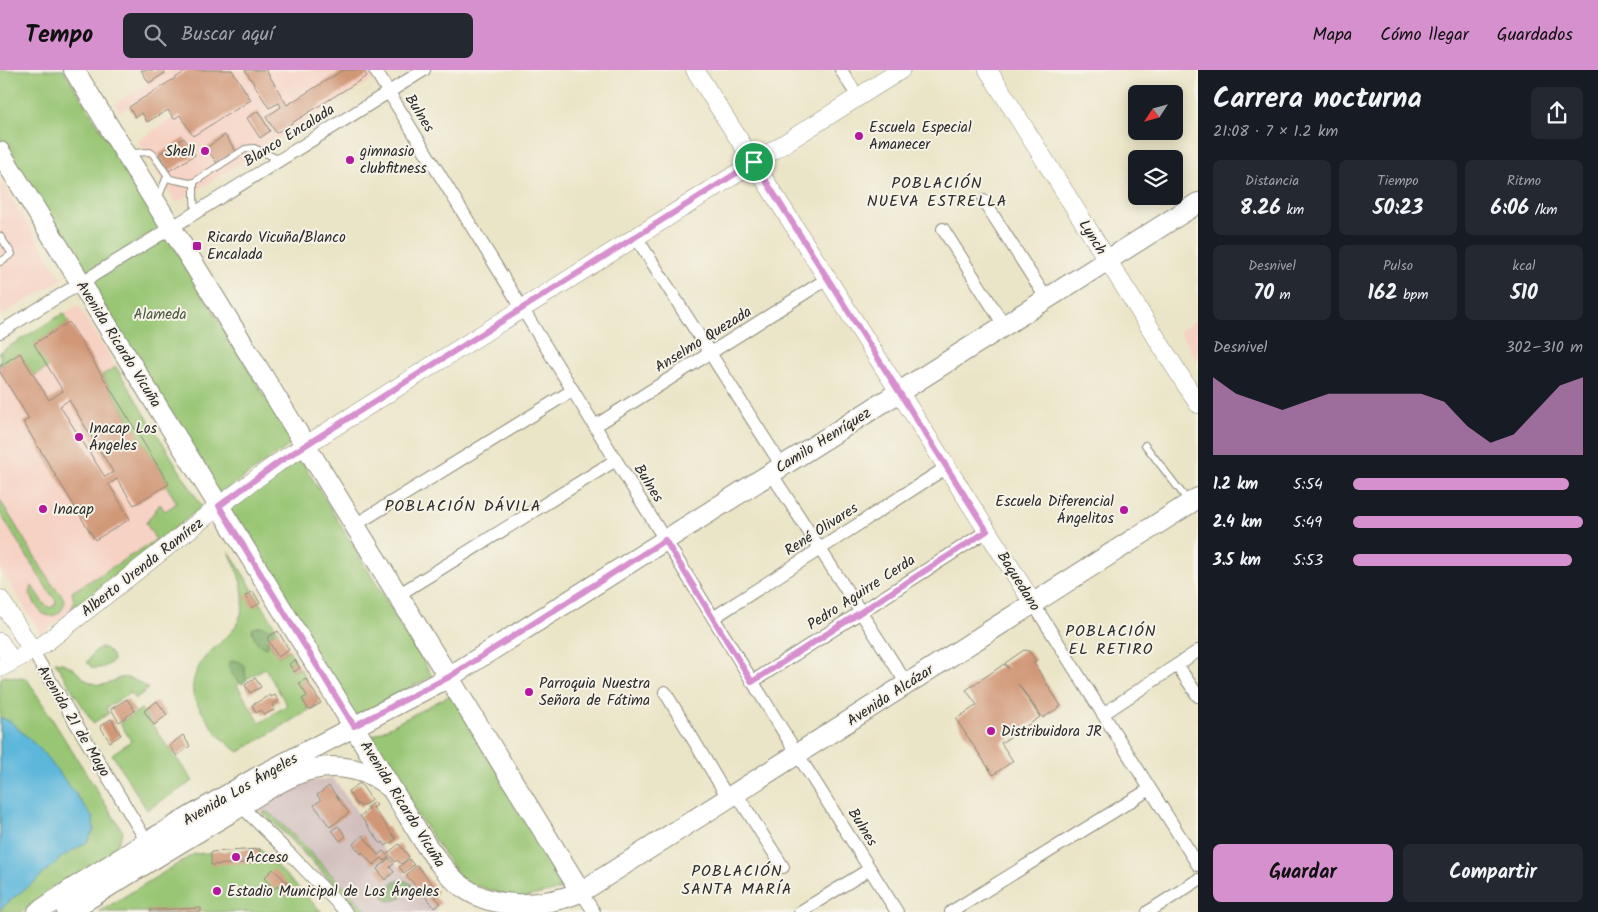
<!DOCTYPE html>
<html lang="es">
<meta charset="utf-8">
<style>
:root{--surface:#171b24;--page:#242831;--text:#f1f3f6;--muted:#9ea1a6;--accent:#d690ce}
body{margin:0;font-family:Kalam,sans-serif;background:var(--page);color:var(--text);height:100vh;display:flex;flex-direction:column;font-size:19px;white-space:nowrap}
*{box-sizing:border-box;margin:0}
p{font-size:16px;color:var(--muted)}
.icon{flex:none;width:28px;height:28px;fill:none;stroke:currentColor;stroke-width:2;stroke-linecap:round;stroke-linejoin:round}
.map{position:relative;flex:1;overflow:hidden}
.drawer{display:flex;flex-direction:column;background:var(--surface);width:400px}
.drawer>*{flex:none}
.needle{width:32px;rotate:234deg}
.controls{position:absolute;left:1128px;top:15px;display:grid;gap:10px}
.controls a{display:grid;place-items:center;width:55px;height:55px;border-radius:8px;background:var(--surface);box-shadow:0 2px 12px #0003;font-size:25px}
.pin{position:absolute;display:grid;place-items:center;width:42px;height:42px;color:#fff;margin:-21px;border:2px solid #fff;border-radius:50%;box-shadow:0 1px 5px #0007}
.round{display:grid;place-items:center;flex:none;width:52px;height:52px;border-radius:8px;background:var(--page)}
.headline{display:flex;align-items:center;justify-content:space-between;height:85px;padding:0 15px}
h1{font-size:28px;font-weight:700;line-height:38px}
.figures{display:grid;grid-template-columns:repeat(3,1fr);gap:8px;height:85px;padding:5px 15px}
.figures div{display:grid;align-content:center;border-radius:8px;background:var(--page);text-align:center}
.figures b{font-size:21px;font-weight:700}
.figures small{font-size:14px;font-weight:400}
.figures p{font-size:14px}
.chart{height:140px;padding:10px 15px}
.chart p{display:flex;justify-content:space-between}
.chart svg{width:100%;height:90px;margin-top:5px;fill:var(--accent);opacity:.7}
.primary-button{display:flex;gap:10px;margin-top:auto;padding:10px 15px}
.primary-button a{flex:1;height:58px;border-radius:8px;background:var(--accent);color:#111;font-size:20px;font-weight:700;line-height:58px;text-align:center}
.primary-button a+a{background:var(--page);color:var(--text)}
ul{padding:0 15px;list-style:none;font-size:16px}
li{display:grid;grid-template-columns:80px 60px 1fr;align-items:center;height:38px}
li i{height:12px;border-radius:6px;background:var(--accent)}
header{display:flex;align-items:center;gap:30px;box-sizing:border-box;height:70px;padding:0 25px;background:var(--accent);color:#111}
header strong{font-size:24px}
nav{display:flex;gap:28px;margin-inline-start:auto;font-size:18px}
.search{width:350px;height:45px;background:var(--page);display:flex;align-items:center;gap:12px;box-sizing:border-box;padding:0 18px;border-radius:8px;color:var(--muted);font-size:19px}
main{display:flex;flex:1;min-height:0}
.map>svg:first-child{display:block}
.built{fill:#f6d2c4}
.industrial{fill:#d1bfbe}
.green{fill:#99c674;stroke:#627850;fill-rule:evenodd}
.forest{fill:#7aab66;stroke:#526b48}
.water{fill:#5db7db;stroke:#447183}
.building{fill:#d19878;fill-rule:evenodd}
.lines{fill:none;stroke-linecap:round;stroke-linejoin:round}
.lane-casing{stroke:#8b887a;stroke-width:8}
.street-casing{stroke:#8b887a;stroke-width:14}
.secondary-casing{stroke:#8b887a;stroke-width:19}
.primary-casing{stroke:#8b887a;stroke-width:22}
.lane{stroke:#fff;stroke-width:6}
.street{stroke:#fff;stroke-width:12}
.secondary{stroke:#fff;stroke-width:18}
.primary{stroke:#fff;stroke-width:20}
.route-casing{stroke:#fff;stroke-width:10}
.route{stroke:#d690ce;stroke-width:6}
.poi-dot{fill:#b5179e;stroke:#f7f3e8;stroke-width:2}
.labels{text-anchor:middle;stroke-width:4;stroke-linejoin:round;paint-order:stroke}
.street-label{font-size:15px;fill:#2b2b2b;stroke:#f7f3e8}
.poi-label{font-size:15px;fill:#2b2b2b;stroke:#f7f3e8;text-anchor:start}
.park-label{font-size:15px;fill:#4c5a41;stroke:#f7f3e8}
.neighbourhood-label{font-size:16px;letter-spacing:1px;fill:#2b2b2b;stroke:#f7f3e8}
</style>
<header>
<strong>Tempo</strong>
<div class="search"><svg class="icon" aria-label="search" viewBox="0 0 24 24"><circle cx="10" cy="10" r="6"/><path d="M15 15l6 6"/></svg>Buscar aquí</div>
<nav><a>Mapa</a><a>Cómo llegar</a><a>Guardados</a></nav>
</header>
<main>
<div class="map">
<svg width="1198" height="842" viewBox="0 0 1198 842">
<rect width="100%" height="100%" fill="#f7f3e8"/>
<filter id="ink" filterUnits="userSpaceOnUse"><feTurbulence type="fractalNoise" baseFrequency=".02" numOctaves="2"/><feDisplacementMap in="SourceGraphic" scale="10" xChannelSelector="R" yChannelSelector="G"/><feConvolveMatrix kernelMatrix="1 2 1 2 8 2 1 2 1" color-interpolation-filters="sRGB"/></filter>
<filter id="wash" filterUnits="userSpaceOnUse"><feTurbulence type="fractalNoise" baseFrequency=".0096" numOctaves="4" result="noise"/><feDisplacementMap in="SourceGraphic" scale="20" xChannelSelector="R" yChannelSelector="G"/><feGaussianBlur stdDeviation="1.12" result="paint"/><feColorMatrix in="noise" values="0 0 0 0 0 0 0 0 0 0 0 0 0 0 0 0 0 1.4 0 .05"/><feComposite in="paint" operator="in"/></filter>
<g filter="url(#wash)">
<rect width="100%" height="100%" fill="#ebe5c8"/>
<!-- built -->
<path class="built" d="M169,0H370L375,8L176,133L138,71L173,48L156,20L120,42L115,34Z
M0,110L62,209L0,247Z
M78,235L202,437L41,564L0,498V282Z
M1198,249V292L1179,261Z"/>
<!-- industrial -->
<path class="industrial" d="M333,708L384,780L438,842H358L258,737L286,722L310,712Z"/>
<!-- green -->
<path class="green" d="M0,0H64L161,157L83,204L0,70Z
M168,167L293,373L217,426L87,215Z
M64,243L69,252L35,274L49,297L34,306L20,284L0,296V282Z
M116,297L202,437L71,540L74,532L72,522L156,470L146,453L160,434L165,441L177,433L166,415L168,413L102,305Z
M300,388L432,606L354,647L227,440Z
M0,430C17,458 34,485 51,513C54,518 60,522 63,527C68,537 57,549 46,545C38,542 34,531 30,524L32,516L43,533L50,538L56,534L55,529L49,522L0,443Z
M229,481L278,561L267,569L278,587L289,580L295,590L289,594L294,602L300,598L306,609L299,613L307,626L302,629L309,640L239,682C233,678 227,673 221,668C214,660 194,633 193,623C191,611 198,596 205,587C218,573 236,563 241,544C248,523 237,501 229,481ZM265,598L287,635L260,653L237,615Z
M99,578H105L112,585L113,591C106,597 100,599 92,598L87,592L94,582Z
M55,592C76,593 79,610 95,614C105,617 111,611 120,608C130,606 141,613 148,619L135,629L130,623L106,638L109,643L93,653Z
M4,606L27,609L123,762L114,782L47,824L23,842H0V609Z
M452,624L571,817L518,829L462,811L367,669Z
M141,639L193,711L147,740L112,684L131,671L120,653Z
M267,742L273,746L298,770L368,842H361L298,776L263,743Z
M260,779L322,842H99L194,784Z"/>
<!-- forest -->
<path class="forest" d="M261,556L270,559L273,557L275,560L267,570L268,575L267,578C257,575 255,570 252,561L253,558Z
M231,591C247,590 245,600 246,611L243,614C235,611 231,603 228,595Z
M403,810L409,812L412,815L411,819C404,825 394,834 386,830L381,820L383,818H390L393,812Z"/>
<!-- water -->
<path class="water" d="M0,647L11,652L40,679L72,719L93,748L94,760L87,772L62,787L32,814L13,828L0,840Z"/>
<g id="blocks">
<!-- building -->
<path class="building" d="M141,0H163L165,3L149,13Z
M188,0H232L251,30L193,66L180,45L174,49L168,40L147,52L142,43L135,47L129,37Z
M245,0H266L287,35L343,0H363L367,6L276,63L266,47L281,37L279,33L269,38Z
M258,41L270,61L260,68L247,48Z
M225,65L236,81L217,93L206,78Z
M184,68L195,85L169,101L159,84Z
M69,252L169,414L134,435L117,409L109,414L130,449L95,470L23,352L29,349L0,302V296L20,283L49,330L63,321L34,274ZM69,330L113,402L105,407L60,336Z
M253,521L260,533L252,538L245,526Z
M278,561L289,580L278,587L267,568Z
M1024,580L1029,581L1036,591L1033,592L1061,636L1043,648L1018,614L1040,647L1001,673L1013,691L993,705L956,649L977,635L966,620L1004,594L1009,599L1005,593Z
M295,590L300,598L294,602L289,594Z
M255,608L261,617L250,623L245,615Z
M306,609L321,633L309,640L302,629L307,626L299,613Z
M270,625L271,627L275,625L279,631L272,635L275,639L264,645L261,640L256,643L252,635Z
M127,629L135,641L119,652L111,639Z
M157,631L167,645L154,655L144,641Z
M111,649L121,665L110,672L100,656Z
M183,665L190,676L177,686L169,676Z
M360,713L372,730L361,737L359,734L357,735L348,721Z
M329,716L349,743L330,757L314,735L321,730L317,725Z
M374,732L377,735L373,738L396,769L386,776L383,772L381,774L360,746L369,739L367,737Z
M338,756L346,766L340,771L332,760Z
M363,765L378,785L383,781L389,787L384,791L382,788L373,795L362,782L361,784L353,774Z
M399,774L409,787L401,794L397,790L395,792L388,783Z
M260,779V792L211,795V782Z
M389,788L394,794L390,797L394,802L385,810L377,799Z
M409,789L414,795L404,803L399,797Z
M417,795L438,822L434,826L441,833L435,838L406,805Z
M273,799L294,819L287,826L277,816L274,819L264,808Z
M201,838V842H150V840Z"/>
</g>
</g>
<g filter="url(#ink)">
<use href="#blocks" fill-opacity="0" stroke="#8b887a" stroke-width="1"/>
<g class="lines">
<!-- lane casing -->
<g class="lane-casing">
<path id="lane" d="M130,83L150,82L153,84L170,109L190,113L194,112L245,79L254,78L280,90
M194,112V126L195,143
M158,129L167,106
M0,166L12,184L0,192
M1145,375L1189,432"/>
</g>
<!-- street casing -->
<g class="street-casing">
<path id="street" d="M375,0L796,682L897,842
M841,0L858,27
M984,131L1046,228
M943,159L1004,255
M636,167L782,396
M0,262L171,158L424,0
M595,356L827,209
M771,403L907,614
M355,455L573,320
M398,525L616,390
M1033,533L1198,795
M713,548L947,397
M32,580L147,772
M1177,595L1198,626
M752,612L987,461
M665,622L728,728
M1103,644L1198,581
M736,723L783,797
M241,736L290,784L346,842
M581,822L594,842
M800,842L870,799
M951,842L1150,719
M1148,842L1198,810"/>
</g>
<!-- secondary casing -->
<g class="secondary-casing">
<path id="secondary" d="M695,0L1033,533
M988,0L1198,334
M0,529L32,580
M0,572L11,590
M0,598L44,574L219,436L279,392L901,0"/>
</g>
<!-- primary casing -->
<g class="primary-casing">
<path id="primary" d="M74,0L581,822
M0,82L219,436L426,775C436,789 446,803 459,814C493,842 543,837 581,822L1198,428
M38,842L72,819L147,772L256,708L449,607L1198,133
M67,842C122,808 177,774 233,741C255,727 288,704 314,699C338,694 370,699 389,717"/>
</g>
<!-- lane -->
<use href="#lane" class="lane"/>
<!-- street -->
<use href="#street" class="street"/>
<!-- secondary -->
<use href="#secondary" class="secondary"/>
<!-- primary -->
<use href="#primary" class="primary"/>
</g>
</g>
<g class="lines" filter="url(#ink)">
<!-- route casing -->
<g class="route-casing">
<path id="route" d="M754,92L987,461L752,612L665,470L449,607L354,656L219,436L279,392Z"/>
</g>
<!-- route -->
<use href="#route" class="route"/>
</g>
<!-- markers -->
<g class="poi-dot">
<circle cx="859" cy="66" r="5"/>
<circle cx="205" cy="81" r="5"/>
<circle cx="350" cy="90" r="5"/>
<rect x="192" y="171" width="10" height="10" rx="2.5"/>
<circle cx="79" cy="367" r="5"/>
<circle cx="43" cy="439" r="5"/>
<circle cx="1124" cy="440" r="5"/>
<circle cx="529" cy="622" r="5"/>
<circle cx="991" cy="661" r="5"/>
<circle cx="236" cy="787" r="5"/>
<circle cx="217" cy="821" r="5"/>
</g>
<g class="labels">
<!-- street labels -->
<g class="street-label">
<text transform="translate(420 43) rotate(58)" y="5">Bulnes</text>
<text transform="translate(289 65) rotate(-32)" y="5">Blanco Encalada</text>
<text transform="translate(1093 167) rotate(58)" y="5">Lynch</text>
<text transform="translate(703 269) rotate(-32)" y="5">Anselmo Quezada</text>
<text transform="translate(119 274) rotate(58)" y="5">Avenida Ricardo Vicuña</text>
<text transform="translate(823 370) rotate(-32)" y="5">Camilo Henríquez</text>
<text transform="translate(649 413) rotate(58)" y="5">Bulnes</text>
<text transform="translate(821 459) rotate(-33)" y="5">René Olivares</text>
<text transform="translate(142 497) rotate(-38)" y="5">Alberto Urenda Ramírez</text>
<text transform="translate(1019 511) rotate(58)" y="5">Baquedano</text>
<text transform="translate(861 522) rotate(-33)" y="5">Pedro Aguirre Cerda</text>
<text transform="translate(890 625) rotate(-33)" y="5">Avenida Alcázar</text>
<text transform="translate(74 651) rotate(59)" y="5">Avenida 21 de Mayo</text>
<text transform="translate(240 719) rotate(-30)" y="5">Avenida Los Ángeles</text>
<text transform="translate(403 734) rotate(58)" y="5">Avenida Ricardo Vicuña</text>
<text transform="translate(863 757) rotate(58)" y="5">Bulnes</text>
</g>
<!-- poi labels -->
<g class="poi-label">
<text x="869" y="62">Escuela Especial<tspan x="869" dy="17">Amanecer</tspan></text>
<text x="195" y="86" text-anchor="end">Shell</text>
<text x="360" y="86">gimnasio<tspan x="360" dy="17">clubfitness</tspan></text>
<text x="207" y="172">Ricardo Vicuña/Blanco<tspan x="207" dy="17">Encalada</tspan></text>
<text x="89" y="363">Inacap Los<tspan x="89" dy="17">Ángeles</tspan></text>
<text x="1114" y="436" text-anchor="end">Escuela Diferencial<tspan x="1114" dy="17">Ángelitos</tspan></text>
<text x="53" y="444">Inacap</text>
<text x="539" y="618">Parroquia Nuestra<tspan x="539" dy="17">Señora de Fátima</tspan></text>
<text x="1001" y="666">Distribuidora JR</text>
<text x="246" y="792">Acceso</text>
<text x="227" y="826">Estadio Municipal de Los Ángeles</text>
</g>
<!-- park labels -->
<g class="park-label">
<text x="160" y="249">Alameda</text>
</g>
<!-- neighbourhood labels -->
<g class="neighbourhood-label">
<text x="937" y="118">POBLACIÓN<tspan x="937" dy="18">NUEVA ESTRELLA</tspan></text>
<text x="463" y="441">POBLACIÓN DÁVILA</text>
<text x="1111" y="566">POBLACIÓN<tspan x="1111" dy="18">EL RETIRO</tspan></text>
<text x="737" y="806">POBLACIÓN<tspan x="737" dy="18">SANTA MARÍA</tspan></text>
</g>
</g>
</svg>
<div class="controls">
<a><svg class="needle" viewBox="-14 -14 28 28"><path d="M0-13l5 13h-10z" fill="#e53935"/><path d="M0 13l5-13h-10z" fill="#9ea1a6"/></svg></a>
<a><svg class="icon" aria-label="layers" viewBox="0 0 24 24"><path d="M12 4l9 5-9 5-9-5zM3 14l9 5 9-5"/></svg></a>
</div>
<div class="pin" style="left:754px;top:92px;background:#1e9e55"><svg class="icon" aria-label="arrive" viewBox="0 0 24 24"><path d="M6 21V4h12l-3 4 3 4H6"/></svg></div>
</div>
<section class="drawer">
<div class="headline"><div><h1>Carrera nocturna</h1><p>21:08 · 7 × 1.2 km</p></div><a class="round"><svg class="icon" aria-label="share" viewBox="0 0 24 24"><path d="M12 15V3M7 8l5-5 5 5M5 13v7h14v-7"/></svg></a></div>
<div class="figures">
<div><p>Distancia</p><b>8.26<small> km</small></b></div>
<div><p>Tiempo</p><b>50:23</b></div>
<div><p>Ritmo</p><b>6:06<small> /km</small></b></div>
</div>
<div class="figures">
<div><p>Desnivel</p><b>70<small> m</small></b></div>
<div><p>Pulso</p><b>162<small> bpm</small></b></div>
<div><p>kcal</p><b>510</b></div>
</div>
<div class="chart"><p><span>Desnivel</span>302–310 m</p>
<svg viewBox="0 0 160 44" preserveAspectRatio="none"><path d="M0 44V6L10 14L20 18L30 22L40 18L50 14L60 14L70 14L80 14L90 14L100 18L110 30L120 38L130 34L140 22L150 10L160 6V44z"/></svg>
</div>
<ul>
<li><b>1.2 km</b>5:54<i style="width:94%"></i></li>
<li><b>2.4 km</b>5:49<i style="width:100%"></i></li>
<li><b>3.5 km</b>5:53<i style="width:95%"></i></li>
</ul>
<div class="primary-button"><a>Guardar</a><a>Compartir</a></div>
</section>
</main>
